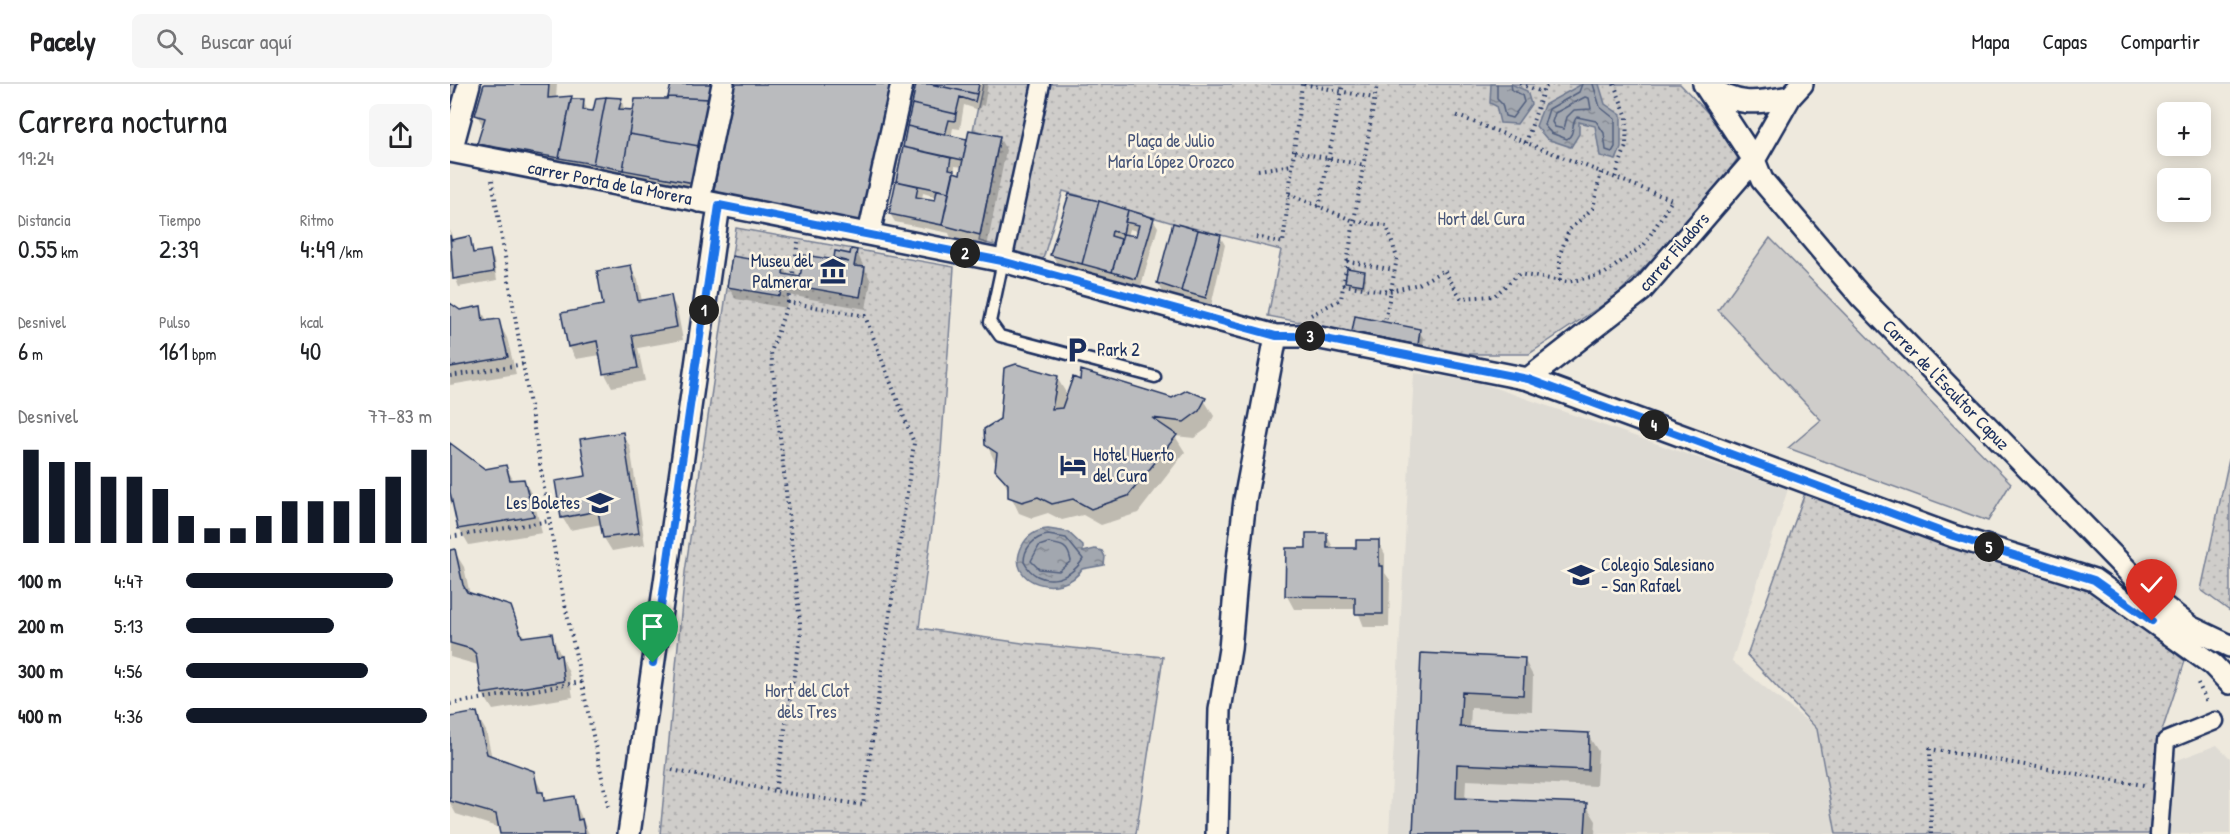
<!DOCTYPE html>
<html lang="es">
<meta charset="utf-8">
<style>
:root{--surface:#fff;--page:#f6f6f6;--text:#202124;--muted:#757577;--line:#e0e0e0;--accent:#111827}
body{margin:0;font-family:"Patrick Hand",sans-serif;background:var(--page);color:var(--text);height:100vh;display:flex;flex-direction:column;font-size:22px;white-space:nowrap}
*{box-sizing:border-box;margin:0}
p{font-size:20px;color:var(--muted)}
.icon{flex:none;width:33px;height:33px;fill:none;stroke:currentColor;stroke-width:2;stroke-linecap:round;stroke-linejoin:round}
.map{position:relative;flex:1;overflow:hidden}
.side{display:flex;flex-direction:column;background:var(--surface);width:450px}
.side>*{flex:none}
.tools{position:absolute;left:1707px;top:18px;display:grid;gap:12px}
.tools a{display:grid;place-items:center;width:54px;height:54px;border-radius:9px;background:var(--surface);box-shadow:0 3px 15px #0003;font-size:30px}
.pin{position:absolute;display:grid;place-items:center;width:51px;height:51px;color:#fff;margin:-62px -26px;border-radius:50% 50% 50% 0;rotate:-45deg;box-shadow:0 0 6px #0007}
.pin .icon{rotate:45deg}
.km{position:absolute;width:30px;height:30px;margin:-15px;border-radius:50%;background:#222;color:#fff;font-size:16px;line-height:30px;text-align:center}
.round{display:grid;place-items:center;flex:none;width:63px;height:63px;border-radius:9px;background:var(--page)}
.summary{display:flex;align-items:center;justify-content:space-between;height:102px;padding:0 18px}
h1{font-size:33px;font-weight:600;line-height:45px}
.figures{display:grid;grid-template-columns:repeat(3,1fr);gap:9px;height:102px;padding:6px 18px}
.figures div{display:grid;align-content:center}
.figures b{font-size:26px;font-weight:600}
.figures small{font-size:16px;font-weight:400}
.figures p{font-size:16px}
.chart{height:168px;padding:12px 18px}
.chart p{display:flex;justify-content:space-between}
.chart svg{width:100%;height:108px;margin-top:6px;stroke:var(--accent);stroke-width:6}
ul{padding:0 18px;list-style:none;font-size:20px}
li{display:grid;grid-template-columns:96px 72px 1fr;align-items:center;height:45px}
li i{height:15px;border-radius:8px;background:var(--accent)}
header{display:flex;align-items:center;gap:36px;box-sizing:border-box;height:84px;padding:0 30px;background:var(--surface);border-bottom:2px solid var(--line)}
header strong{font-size:28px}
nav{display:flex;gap:33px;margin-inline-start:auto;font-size:21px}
.search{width:420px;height:54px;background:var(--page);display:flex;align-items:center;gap:15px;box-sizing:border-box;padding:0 21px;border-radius:9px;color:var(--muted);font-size:22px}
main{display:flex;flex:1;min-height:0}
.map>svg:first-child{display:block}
.built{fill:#dedbd4}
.grass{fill:#cfcdca;stroke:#757e94;stroke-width:1.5}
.park{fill:url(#park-dots);stroke:#757e94;stroke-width:1.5}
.water{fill:url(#water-ripples);stroke:#6c778f;stroke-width:1.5}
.shadow{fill:#0003;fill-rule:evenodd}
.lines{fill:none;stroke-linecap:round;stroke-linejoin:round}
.shore{stroke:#515f7e;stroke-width:1.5}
.building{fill:#babbbe;stroke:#1b2f5e;stroke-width:1.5}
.service-casing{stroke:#1b2f5e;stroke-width:15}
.pedestrian-casing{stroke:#1b2f5e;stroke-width:21}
.minor-casing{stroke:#1b2f5e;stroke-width:26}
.path{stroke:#1b2f5e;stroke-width:4;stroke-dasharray:1.5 4.5;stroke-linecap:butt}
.service{stroke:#fcf5e5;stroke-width:10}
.pedestrian{stroke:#fcf5e5;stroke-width:16}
.minor{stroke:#fcf5e5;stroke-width:21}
.route-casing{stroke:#fff;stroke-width:12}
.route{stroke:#1a73e8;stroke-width:8}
.labels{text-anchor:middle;stroke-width:5;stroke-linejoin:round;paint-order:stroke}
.park-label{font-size:18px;fill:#485679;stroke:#fcf5e5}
.street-label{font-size:18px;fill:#1b2f5e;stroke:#fcf5e5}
.poi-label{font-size:18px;fill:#1b2f5e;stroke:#fcf5e5;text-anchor:start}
</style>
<header>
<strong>Pacely</strong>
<div class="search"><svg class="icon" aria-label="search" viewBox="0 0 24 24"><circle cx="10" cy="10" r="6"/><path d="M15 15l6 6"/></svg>Buscar aquí</div>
<nav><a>Mapa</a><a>Capas</a><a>Compartir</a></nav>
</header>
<main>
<section class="side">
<div class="summary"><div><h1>Carrera nocturna</h1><p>19:24</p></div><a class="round"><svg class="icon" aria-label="share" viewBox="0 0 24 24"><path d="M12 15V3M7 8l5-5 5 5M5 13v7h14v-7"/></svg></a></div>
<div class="figures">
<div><p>Distancia</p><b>0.55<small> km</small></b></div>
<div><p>Tiempo</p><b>2:39</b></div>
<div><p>Ritmo</p><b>4:49<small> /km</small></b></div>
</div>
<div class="figures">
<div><p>Desnivel</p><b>6<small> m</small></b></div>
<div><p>Pulso</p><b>161<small> bpm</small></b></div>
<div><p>kcal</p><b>40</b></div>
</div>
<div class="chart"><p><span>Desnivel</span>77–83 m</p>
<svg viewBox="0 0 160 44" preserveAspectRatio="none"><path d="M5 44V6M15 44V11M25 44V11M35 44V17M45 44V17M55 44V22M65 44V33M75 44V38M85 44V38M95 44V33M105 44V27M115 44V27M125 44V27M135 44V22M145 44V17M155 44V6"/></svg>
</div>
<ul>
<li><b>100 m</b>4:47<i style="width:84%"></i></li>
<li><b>200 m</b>5:13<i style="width:60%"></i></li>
<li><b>300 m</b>4:56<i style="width:74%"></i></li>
<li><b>400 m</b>4:36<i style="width:98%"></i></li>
</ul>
</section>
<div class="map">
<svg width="1780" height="750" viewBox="0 0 1780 750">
<defs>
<pattern id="park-dots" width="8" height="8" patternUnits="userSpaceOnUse" patternTransform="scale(1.5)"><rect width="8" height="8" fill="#cfcdca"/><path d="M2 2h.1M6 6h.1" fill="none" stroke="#b1b0b0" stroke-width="1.8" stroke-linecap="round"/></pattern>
<pattern id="water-ripples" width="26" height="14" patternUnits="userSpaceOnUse" patternTransform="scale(1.5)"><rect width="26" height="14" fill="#a2a7af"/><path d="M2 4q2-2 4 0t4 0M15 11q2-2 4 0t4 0" fill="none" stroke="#838892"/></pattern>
</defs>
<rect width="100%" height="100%" fill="#eee9dd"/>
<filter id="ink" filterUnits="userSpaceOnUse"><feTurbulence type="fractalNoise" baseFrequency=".0167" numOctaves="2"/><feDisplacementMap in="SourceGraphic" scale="12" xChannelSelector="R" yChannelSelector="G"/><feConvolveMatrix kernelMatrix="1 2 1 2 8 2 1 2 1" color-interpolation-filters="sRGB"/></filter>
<g filter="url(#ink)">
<!-- built -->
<path class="built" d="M964,289L1025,297L1338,405L1282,577L1367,645L1386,750H939Z
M1767,661L1780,674V750H1714L1717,680Z"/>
<!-- grass -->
<path class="grass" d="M1320,154L1561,399L1538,437L1338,364L1371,336L1268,226Z"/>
<!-- park -->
<path class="park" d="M533,0H1230L1258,29L1288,74L1253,124L1166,212L1079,270H1017L818,232L831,166L723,139L613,107L593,175L529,157L550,52L523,46Z
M286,144L504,183L490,382L469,544L572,559L713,573L686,750H210L235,488Z
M1780,371V527L1751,506Z
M1355,409L1607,476L1735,577L1711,650L1705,750H1386L1367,645L1297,571Z"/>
<!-- water -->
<path class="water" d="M1041,0H1061L1077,7L1081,20L1067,40L1050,39L1046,22L1040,19Z
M1132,0H1149L1155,20L1171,31V64L1166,76L1150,72L1145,42L1129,38V50L1121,63L1097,55L1086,42L1094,21Z
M598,445L618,448L633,462V468L645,465L652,467L655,473L654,481L632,485C613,516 553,500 572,462C577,452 586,446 598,445Z"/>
<!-- shadow -->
<path class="shadow" d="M35,0H107L106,15L133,16L138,28L144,29L171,15L175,27L182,28L184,31L218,17L222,0H271L251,111L36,72L29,60L33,42L27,31Z
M468,0H538L534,22L531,21L529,26L514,21L510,45L503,44L501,54L518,57L549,53L556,66L537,163L501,154L499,149L445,138L440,130ZM505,82L513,83L512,92L504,90ZM473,109L487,113L486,118L472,115Z
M620,111L703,135L708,143L691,202L607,179L602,171ZM680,145L689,148L687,154L678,152Z
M0,146L3,157L19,154L25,170L39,168L44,176L47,196L9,203L3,188L0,189Z
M770,152L775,161L761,222L713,208L708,199Z
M406,167L421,197L416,225L339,211L336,224L286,215L278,203L333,182L340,193L352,195L388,178L386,174L401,171Z
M180,183L188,196L192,218L220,212L227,225L233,256L188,264L195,297L162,303L155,290L151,271L126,275L119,262L155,222Z
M914,188L916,192L915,204L899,201L897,197Z
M0,221L9,227L30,224L38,238L48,237L57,254L66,290L0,301Z
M969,247L974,255L972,268L909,256L904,248Z
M607,294L618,312L754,316L764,332L758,344L744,354L725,352L735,368L688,429L651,441L633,431L612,436L598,429L582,434L569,429L537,361Z
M172,350L180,362L195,461L162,467L154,454L152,440L120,446L112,433L137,393Z
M0,361L35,387L56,383L64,397L74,396L83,413L92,449L19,461L9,444L5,420L0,417Z
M876,450L884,465H907L928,457L935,470V489L940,496L939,543H914L907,525H844L837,512L858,465Z
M0,467H4L14,483L20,511L60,524L75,554L101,550L119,589L123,613L43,626L33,610L28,581L0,573Z
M972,571L1074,575L1083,592L1082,627L1021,624L1020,645L1138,651L1148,667L1146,702L1016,696L1015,716L1136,721L1146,737L1145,750H964Z
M26,630L36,647L42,674L83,689L97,718L123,714L139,750H51L50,744L6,730L0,719V634Z"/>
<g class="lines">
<!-- shore -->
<path class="shore" d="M1047,0V15L1052,20L1055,32L1062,34L1074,18L1072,11L1062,6L1061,0
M1132,0L1129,8L1099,25L1094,41L1101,49L1117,55C1126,49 1120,40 1127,33L1146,37L1154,49L1156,66L1162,68L1165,63V35L1150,23L1143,0
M1135,13L1139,14L1141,25L1124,26L1117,33L1114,45L1105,43L1102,38L1105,29Z
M598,451L616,454L633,475C620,497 588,505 574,478C574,464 584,453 598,451Z
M598,459C613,461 618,462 621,477L609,487L589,485L581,477L589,462Z"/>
</g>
<!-- building -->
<path class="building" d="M0,0H11L5,23L0,30Z
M34,0H99L98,14L122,12L109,74L27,60L35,34L25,31Z
M221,0H262L259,15L218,13Z
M284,0H442L413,138L263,110Z
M466,0H480L527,10L525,18L510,13L506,30L462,20Z
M480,0H529L527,10Z
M156,13L143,80L109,74L121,15H134L133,26L143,27L146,14Z
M156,13L172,14L169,25L183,26L173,86L143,80Z
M218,13L259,15L249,62L179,50L185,15H217Z
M462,20L506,30L505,37L499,36L495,51L457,42Z
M457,42L517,55L513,76L453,63Z
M519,46L550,52L530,151L492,141L504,88L510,90Z
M179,50L249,62L244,99L173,86Z
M453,63L501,74L499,85L504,86L499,108L446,97Z
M446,97L468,102L466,113L485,116L487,106L499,108L492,141L439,130Z
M619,110L649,117L632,180L600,171Z
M649,117L678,126L673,150L662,147L661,152L671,155L662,188L632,180Z
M678,126L704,134L686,195L662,188L673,150L686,152L689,141L675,138Z
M723,139L748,146L731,207L707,199Z
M748,146L771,151L756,214L731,207Z
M0,151L1,156L20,152L23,169L40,166L44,188L3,195Z
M401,165L407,166L404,182L415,183L410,213L332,199L330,212L277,203L282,172L334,181L333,190L350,193L354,171L399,178L384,174L385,167L400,170Z
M181,181L188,217L221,211L227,243L182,251L188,284L153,290L147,257L118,263L111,229L153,221L147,187Z
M897,184L915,187L913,201L895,198Z
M0,219L10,226L31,222L33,237L49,235L58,273L0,283Z
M905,232L970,245L968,261L902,248Z
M566,280L608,292L602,325L612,324L623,293L630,296L631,286L722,314L737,306L756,314L749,327L734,338L702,334L727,351L678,412L641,425L623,415L602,420L588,413L572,418L558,413V400L545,386L547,369L535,361L534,345L550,335L554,284Z
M173,348L189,449L153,454L148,427L111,434L105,397L136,392L130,355Z
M0,359L35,385L56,381L60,396L74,395L84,432L8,445L0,408Z
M856,449H877V464H906V456H929V482H933V530H905V513L835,512L836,464H856Z
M5,465L13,501L17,508L61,522L72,553L102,549L106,572L111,571L114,597L32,610L26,570L21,565L0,559V466Z
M971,569L1075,574L1073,611L1012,608L1010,643L1139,649L1138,686L1007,680L1006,714L1137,719L1135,750H963Z
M27,628L37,670L84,687L88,708H93L94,717L124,712L128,736L132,735L135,750H50L46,730L0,717V633Z"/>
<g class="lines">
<!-- service casing -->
<g class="service-casing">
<path id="service" d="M553,177L540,238L550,252L705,293"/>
</g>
<!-- pedestrian casing -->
<g class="pedestrian-casing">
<path id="pedestrian" d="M553,177L591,0
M1709,750L1716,657L1765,637"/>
</g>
<!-- minor casing -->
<g class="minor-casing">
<path id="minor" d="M1254,0L1304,76L1312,96L1412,214L1708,518L1740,543L1780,562
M1258,3C1291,23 1304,19 1340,13
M0,67L553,177L826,252H860L1078,295L1503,452L1644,496L1763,581L1780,599
M1,67L19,0
M249,117L273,0
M419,150L452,0
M1078,295L1191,207L1304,76L1340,13L1352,0
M179,750L269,121
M767,750L770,626L780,565L787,485L795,416L826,252"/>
</g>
<!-- path -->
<path class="path" d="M854,0L924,14
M1070,0L1092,8
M1164,0L1177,33L1176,62L1165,94
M1076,59L1094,4L1102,0
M845,68L914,81
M808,86L843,81
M42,96L109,493L159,726
M839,110L904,137L937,142L947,174L935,238
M869,123L893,0
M806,153L833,159L852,0
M897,177L944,186
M343,189L348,158
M1110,197V170L1119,146L1143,124L1151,88
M893,201L940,208
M940,207L969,200L994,186L1011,214L1044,212L1069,190L1118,198L1154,190L1194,161L1222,116L1003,30
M338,218L321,268L351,548L325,707L413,721L464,359L415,232L338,218L340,202
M861,231L891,215L927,0
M0,292L74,280
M0,453L100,437
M1748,599L1758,620
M0,620L132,598
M222,686L325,707
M1481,750L1480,665L1694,701"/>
<!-- service -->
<use href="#service" class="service"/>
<!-- pedestrian -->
<use href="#pedestrian" class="pedestrian"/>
<!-- minor -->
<use href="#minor" class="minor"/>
</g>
</g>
<g class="lines" filter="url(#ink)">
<!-- route casing -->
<g class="route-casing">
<path id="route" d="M203,579L269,121L552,177L826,252H860L1078,295L1503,452L1644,496L1702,537"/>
</g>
<!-- route -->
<use href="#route" class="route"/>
</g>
<!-- icons -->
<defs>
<g id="museum-bare" transform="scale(2.07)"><path d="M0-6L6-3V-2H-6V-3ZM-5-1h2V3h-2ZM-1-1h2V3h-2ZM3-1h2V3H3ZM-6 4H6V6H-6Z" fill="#1b2f5e" stroke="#fcf5e5" stroke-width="2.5" paint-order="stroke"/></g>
<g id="parking-bare" transform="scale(2.07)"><path d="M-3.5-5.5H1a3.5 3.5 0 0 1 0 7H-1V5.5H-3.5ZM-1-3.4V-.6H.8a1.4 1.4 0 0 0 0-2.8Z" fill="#1b2f5e" stroke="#fcf5e5" stroke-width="2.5" paint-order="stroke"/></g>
<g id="hotel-bare" transform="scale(2.07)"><path d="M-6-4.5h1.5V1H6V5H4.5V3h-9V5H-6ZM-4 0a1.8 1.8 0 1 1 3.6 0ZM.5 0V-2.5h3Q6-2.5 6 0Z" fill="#1b2f5e" stroke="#fcf5e5" stroke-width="2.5" paint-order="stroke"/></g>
<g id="school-bare" transform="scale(2.07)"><path d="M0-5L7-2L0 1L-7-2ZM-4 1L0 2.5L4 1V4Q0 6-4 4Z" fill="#1b2f5e" stroke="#fcf5e5" stroke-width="2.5" paint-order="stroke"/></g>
</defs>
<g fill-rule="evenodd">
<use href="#museum-bare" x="383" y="187"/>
<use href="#parking-bare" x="627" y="266"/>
<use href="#hotel-bare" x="623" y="381"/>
<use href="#school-bare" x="150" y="419"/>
<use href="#school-bare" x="1131" y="491"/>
</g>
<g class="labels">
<!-- park labels -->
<g class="park-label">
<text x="721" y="63">Plaça de Julio<tspan x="721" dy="21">María López Orozco</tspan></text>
<text x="1031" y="141">Hort del Cura</text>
<text x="357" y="613">Hort del Clot<tspan x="357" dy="21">dels Tres</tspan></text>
</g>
<!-- street labels -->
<g class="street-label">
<text transform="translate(160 99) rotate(11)" y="6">carrer Porta de la Morera</text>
<text transform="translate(1224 168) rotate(-49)" y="6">carrer Filadors</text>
<text transform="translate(1496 301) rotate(46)" y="6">Carrer de l'Escultor Capuz</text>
</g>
<!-- poi labels -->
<g class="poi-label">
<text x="363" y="183" text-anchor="end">Museu del<tspan x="363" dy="21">Palmerar</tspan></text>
<text x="647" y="272">Park 2</text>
<text x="643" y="377">Hotel Huerto<tspan x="643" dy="21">del Cura</tspan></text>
<text x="130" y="425" text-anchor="end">Les Boletes</text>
<text x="1151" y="487">Colegio Salesiano<tspan x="1151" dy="21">- San Rafael</tspan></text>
</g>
</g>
</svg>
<div class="tools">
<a>+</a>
<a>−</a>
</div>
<div class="pin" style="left:203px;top:579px;background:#1e9e55"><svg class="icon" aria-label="arrive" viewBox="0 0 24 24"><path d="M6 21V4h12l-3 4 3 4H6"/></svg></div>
<div class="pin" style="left:1702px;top:537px;background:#d93025"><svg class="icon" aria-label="check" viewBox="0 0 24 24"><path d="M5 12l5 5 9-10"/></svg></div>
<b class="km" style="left:254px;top:226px">1</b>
<b class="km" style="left:515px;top:169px">2</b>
<b class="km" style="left:860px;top:252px">3</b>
<b class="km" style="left:1204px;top:341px">4</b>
<b class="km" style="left:1539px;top:463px">5</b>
</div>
</main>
